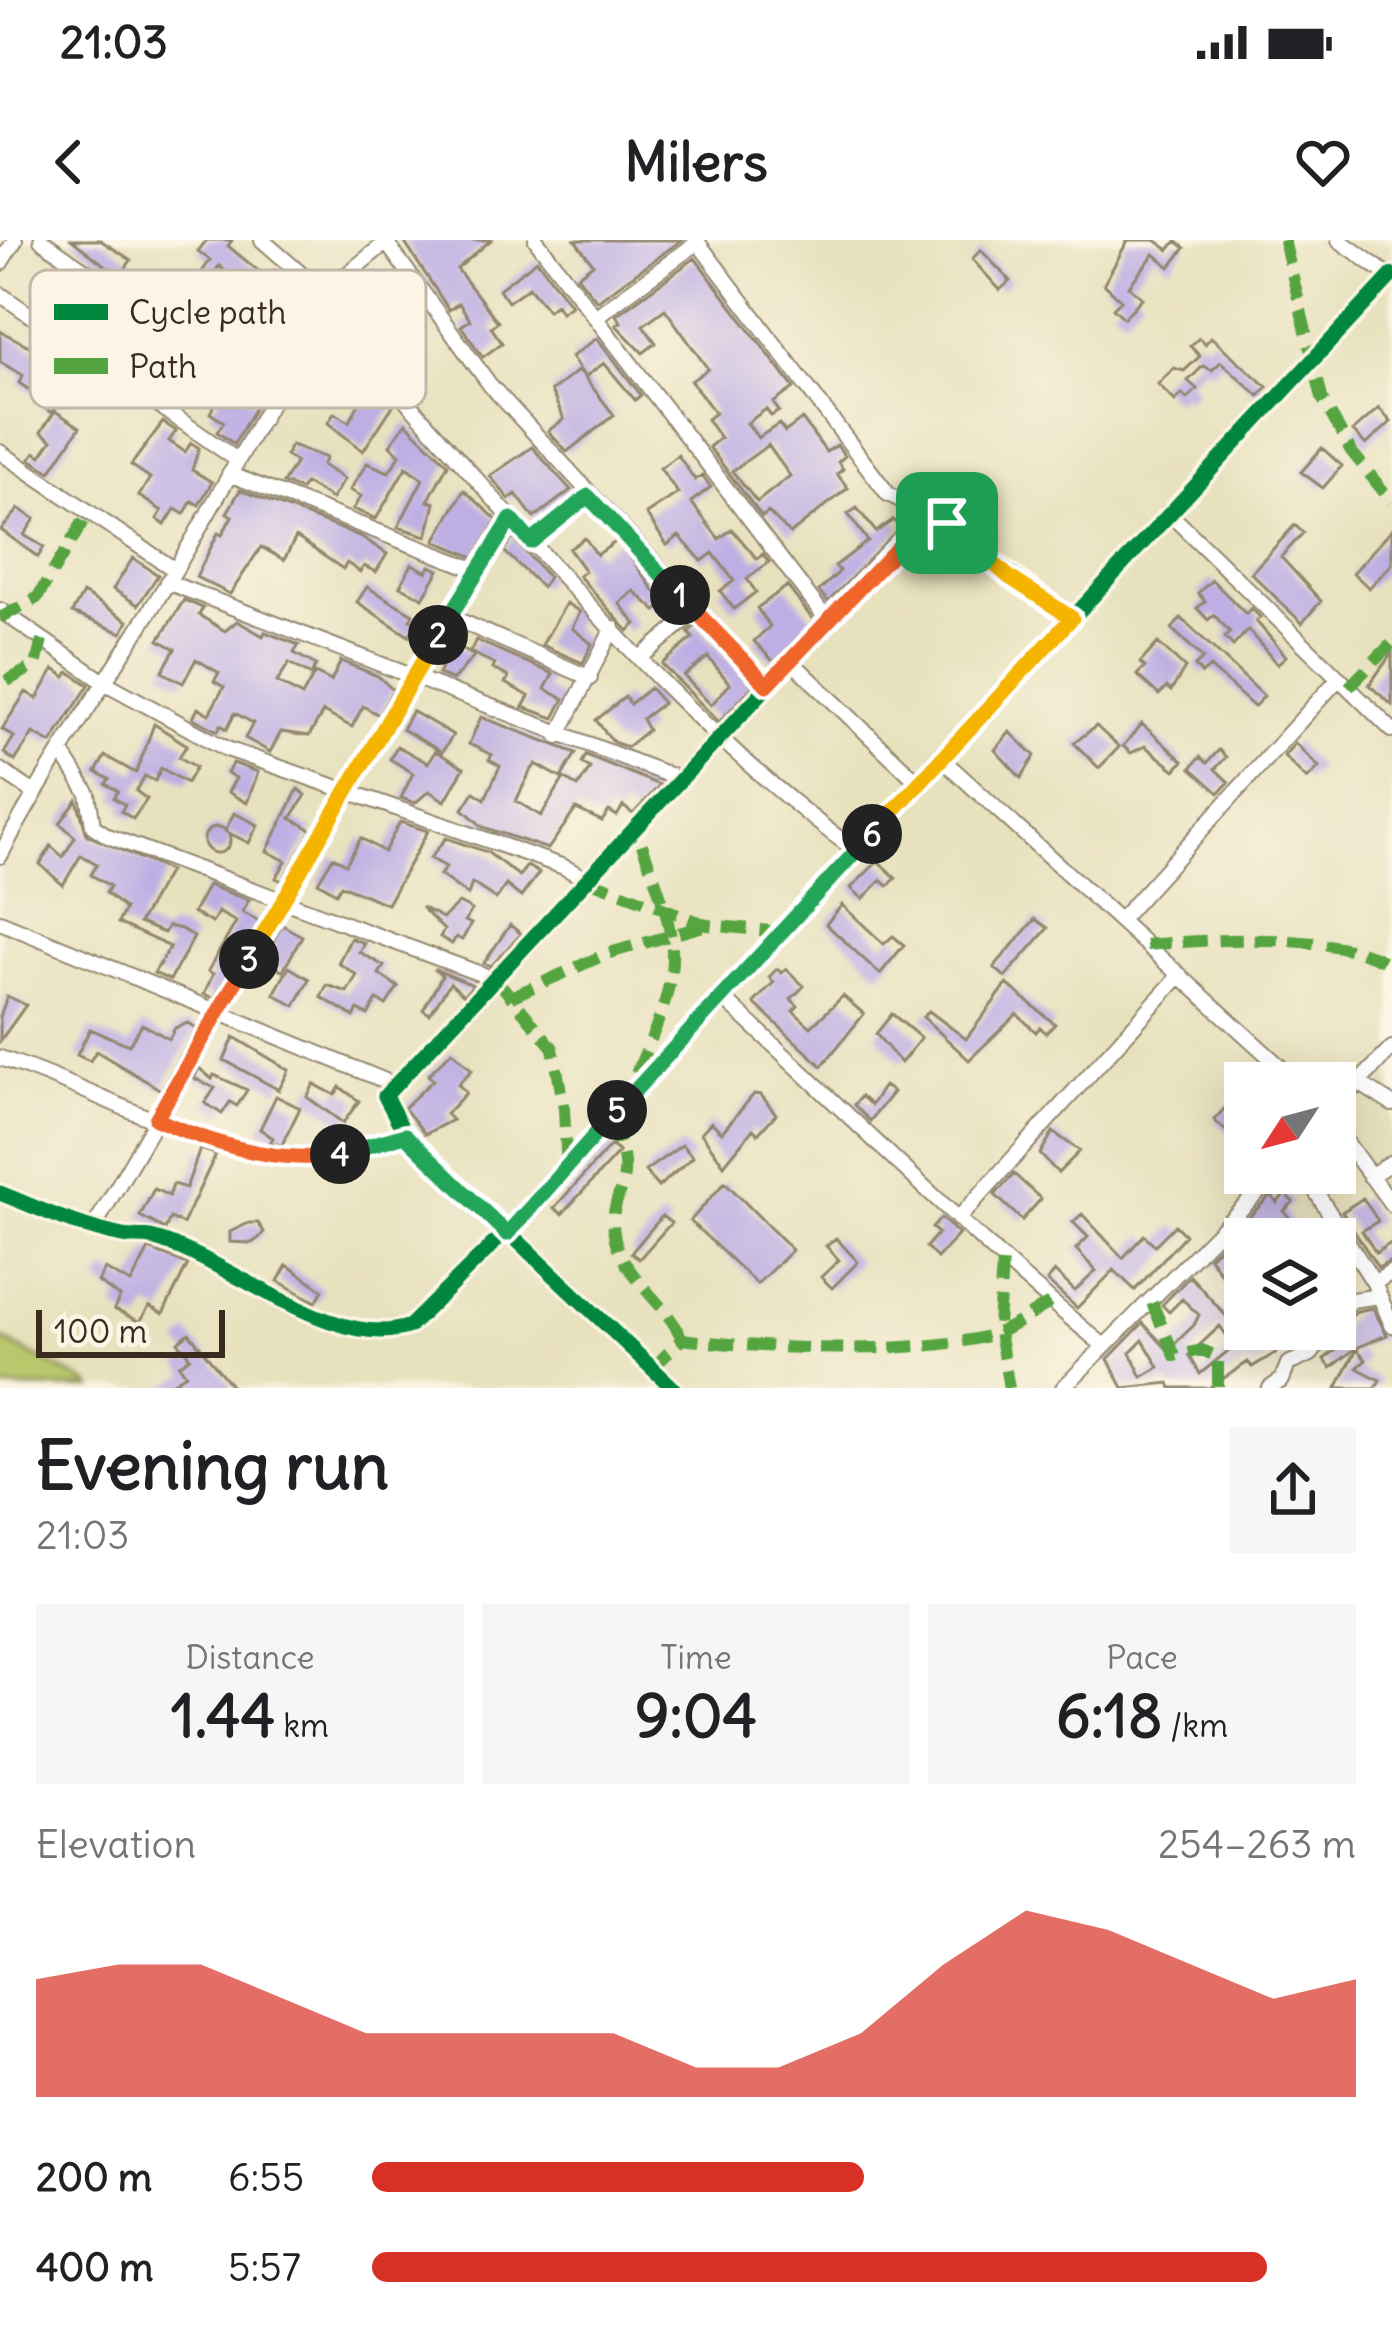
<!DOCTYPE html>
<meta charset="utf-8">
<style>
:root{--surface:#fff;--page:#f6f6f6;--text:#202124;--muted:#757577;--accent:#d93025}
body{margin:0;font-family:Delius,sans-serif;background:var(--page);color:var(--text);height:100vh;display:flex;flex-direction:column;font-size:45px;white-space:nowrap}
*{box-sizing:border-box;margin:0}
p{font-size:39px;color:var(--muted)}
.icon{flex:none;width:66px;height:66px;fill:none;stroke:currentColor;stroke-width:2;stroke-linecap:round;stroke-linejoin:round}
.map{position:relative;height:1148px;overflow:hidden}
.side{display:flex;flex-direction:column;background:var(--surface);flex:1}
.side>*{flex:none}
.needle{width:78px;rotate:234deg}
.controls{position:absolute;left:1224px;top:822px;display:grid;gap:24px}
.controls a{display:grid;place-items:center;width:132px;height:132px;border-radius:0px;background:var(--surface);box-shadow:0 12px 48px #0002;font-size:60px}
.scale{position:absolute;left:36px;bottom:30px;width:189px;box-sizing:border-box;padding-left:12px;border:6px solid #3b2a1e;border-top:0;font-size:33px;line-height:42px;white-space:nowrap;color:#3b2a1e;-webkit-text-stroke:9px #fcf5e5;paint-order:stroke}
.pin{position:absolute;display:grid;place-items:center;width:102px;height:102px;color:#fff;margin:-51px;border-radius:24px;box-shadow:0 6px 18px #0006}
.km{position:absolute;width:60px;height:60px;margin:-30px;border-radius:50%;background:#222;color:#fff;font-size:33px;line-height:60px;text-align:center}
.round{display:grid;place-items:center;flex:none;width:126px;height:126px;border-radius:0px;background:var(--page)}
.overview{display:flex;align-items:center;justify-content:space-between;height:204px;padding:0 36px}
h1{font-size:66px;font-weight:700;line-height:90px}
.metrics{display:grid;grid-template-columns:repeat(3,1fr);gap:18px;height:204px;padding:12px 36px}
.metrics div{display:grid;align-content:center;border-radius:0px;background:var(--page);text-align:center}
.metrics b{font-size:60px;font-weight:700}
.metrics small{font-size:33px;font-weight:400}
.metrics p{font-size:33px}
.chart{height:336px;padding:24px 36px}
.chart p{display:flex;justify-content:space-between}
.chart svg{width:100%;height:216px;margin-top:12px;fill:var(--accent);opacity:.7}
ul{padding:0 36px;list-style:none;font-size:39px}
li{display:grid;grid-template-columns:192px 144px 1fr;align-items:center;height:90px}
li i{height:30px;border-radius:15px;background:var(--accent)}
.status{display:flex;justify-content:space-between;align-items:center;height:84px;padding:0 60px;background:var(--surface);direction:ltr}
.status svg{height:33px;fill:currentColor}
header{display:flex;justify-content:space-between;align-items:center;height:156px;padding:0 36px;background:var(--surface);font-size:54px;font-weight:700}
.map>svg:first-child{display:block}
.green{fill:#b7c76a;stroke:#797844;stroke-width:3}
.building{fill:#bdafe3;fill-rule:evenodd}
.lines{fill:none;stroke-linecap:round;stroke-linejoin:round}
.minor-casing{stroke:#92866e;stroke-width:18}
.minor{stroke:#fff;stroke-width:14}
.quiet{stroke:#54a441;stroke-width:12;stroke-dasharray:24 12;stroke-linecap:butt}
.cycleway-casing{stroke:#fcf5e5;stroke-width:22}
.cycleway{stroke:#00873e;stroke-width:15}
.split-1-casing{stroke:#fff;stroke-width:24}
.split-2-casing{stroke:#fff;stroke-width:24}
.split-3-casing{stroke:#fff;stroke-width:24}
.split-4-casing{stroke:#fff;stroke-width:24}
.split-5-casing{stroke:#fff;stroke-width:24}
.split-6-casing{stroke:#fff;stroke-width:24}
.split-7-casing{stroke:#fff;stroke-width:24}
.split-1{stroke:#f0652b;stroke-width:15}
.split-2{stroke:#22a559;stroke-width:15}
.split-3{stroke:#f5b400;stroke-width:15}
.split-4{stroke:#f0652b;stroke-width:15}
.split-5{stroke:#22a559;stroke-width:15}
.split-6{stroke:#22a559;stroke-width:15}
.split-7{stroke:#f5b400;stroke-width:15}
.key{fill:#fcf5e5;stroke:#c2b8a9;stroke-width:3}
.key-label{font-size:33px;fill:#3b2a1e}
</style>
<div class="status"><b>21:03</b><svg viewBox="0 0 49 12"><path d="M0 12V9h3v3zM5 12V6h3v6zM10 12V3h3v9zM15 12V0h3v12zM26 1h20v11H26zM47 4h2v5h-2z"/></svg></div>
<header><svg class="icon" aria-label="back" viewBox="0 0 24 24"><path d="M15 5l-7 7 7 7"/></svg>Milers<svg class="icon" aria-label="heart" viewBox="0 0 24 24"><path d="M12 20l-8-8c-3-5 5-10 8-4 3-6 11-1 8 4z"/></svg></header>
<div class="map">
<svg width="1392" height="1148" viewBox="0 0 1392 1148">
<rect width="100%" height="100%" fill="#fcf5e5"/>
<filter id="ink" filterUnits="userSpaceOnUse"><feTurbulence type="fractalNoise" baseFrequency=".00833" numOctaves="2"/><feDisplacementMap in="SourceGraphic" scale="24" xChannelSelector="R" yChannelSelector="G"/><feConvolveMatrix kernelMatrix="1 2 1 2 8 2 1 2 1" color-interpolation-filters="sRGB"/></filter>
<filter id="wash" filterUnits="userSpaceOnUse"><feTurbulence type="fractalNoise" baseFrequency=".004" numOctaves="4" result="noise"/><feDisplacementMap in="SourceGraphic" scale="48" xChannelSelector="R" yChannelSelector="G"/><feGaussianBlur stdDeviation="2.7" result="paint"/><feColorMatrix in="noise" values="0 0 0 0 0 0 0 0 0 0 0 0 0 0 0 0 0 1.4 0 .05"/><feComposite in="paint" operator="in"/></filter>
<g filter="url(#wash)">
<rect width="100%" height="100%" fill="#e8e1be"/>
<!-- green -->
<path class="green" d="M0,1098L85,1142L92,1148H0Z"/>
<g id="blocks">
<!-- building -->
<path class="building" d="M72,0H100L131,20L120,37Z
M207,0H232L228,6L256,29L269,36L274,30L293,45L283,57L302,70L295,79L275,66L260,85L247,74L258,60L242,45L219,26L210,39L202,32L210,20L198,11Z
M403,0H491L457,29L498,82L491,87L502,103L483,117L461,86L470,80L459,63L449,70Z
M575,0H682L597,61L577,36L593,24Z
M1128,0H1155L1169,10L1176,1L1185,8L1170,27L1154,14L1129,46L1142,58L1124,78L1113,68L1121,60L1104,44Z
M981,10L1010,41L1000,50L972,19Z
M695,18L794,148L773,163L779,171L771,176L766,169L747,183L758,198L779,184L785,192L802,179L826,212L837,205L845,216L838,222L843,229L837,234L848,248L790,294L768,272L762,277L709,207L720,198L707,179L715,173L691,141L708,129L665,69L643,85L656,103L643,113L616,85L621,82L616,75ZM768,205L790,236L757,262L732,231Z
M537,20L571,65L561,72L556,64L548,70L529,47L508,62L499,49Z
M0,91L60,122L51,137L68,148L52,173L40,165L43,159L19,143L23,135L0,122Z
M1211,97L1267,147L1259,156L1221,122L1212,130L1203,126L1188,141L1197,149L1187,159L1182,154L1175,161L1158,144L1174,128L1184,131L1200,116L1190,106L1199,98L1205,104Z
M597,98L641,155L635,160L604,123L585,137L571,117Z
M579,130L614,175L567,212L548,191L564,179L551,151Z
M227,143L257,164L234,204L217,192L224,182L210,173Z
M370,144L394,164L363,211L328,183L334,173L349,182Z
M1379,168L1391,182L1366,205L1353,191Z
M55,171L80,187L50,232L30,219L35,212L41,216L52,200L41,192Z
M163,182L176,191L169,201L185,212L191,203L199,208L192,230L212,242L199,265L192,261L184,274L175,269L165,285L157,279L162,271L139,256L150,238L131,225Z
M406,183L448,224L428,261L435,263L427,296L398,287L423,239L406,227L376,279L353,269L361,256L350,250L367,223L389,232L400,215L390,205Z
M291,205L326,218L322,225L344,239L332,259L305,243L301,250L283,243L296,222L286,216Z
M532,207L571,250L534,278L516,254L509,259L490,236Z
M1322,208L1342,226L1323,248L1301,232Z
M678,215L695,240L702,235L711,247L691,262L719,299L732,289L757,319L763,314L769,322L747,339L756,352L734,369L720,351L734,341L713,313L702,321L679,296L667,305L646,274L678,253L660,228Z
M240,250L362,297L387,314L376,332L364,326L360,332L347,323L343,329L296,297L284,320L261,307L230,354L196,337L218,293L222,295L232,276L227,273Z
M464,250L497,280L474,317L435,301Z
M857,268L876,292L893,280L901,287L828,362L819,351L840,331L835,326L868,301L848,274Z
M19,269L35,279L24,295L44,307L38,317L1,290Z
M1295,285L1303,293L1281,317L1321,361L1302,383L1251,333Z
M1392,289V324L1369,348L1353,333Z
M513,298L548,337L542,347L504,311Z
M585,298L597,315L618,300L655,352L668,362L656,371L634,351L619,363L636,384L628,391L579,336L585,331L569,309Z
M133,318L158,335L138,365L113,349Z
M412,324L427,332L430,326L439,330L423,358L400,346Z
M1212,340L1246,374L1251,368L1260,377L1256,381L1286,416L1277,424L1248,390L1233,406L1225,397L1230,392L1214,375L1208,380L1197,368L1205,361L1198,353Z
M787,346L814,381L774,422L754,401L770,386L757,368Z
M367,347L413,374L410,380L416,383L409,396L357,362Z
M83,353L128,381L122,393L72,373Z
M184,360L203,368L199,375L225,391L237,381L263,396L265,392L299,405L294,413L316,425L311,435L289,423L277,442L302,456L315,433L331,441L341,421L378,436L393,450L379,475L363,466L352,487L323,472L309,496L281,492L270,512L245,498L253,483L235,473L227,489L221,485L218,491L193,478L198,468L209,474L224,447L214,441L219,433L196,419L183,443L162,432L175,409L159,400Z
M566,363L580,372L572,388L592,404L583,423L542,405Z
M1181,378L1264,456L1254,467L1210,427L1202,434L1195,426L1203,418L1172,389Z
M697,385L753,446L719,482L662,424L693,398L688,392ZM708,417L730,444L711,465L684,436Z
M476,400L553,434L545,449L564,459L554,478L523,467L529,456L505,443L509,437L493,429L495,424L470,412Z
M448,401L474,416L453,440L438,434L445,422L438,418Z
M1158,403L1185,428L1171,451L1167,447L1159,455L1137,435L1145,427L1140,423Z
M1392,413V465L1369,445Z
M54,429L66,437L69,432L89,445L51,503L33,493L15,521L4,513L14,497L2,489L26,452L37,459Z
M650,448L663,463L642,479L648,490L627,507L613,502L596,480L625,457L630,464Z
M412,471L453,495L442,512L402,489Z
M481,477L576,513L561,538L536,524L530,532L516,561L541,576L564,538L578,547L590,528L582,523L586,515L660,545L633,574L623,566L617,576L609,571L602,581L576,569L548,609L483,587L463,569L474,552L485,559L500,526L489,520L492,515L469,504Z
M154,484L187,505L179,517L196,527L187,543L161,528L155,541L145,536L136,551L147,559L133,579L121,571L125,565L114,558L118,551L106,544L109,539L96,532L105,516L136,533Z
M1142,484L1183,521L1175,530L1145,506L1131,513L1123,506Z
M1096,486L1119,507L1099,528L1074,503Z
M1010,492L1035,516L1021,538L995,510Z
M1295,503L1319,527L1307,539L1284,516Z
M397,506L428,523L435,511L464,528L445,561L429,551L415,563L401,558L413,533L390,519Z
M1219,510L1226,517L1215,529L1229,542L1219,553L1191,528L1200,517L1207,523Z
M233,523L258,532L247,563L228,552L236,538L227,533Z
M298,549L306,555L291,578L312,590L282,641L276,638L286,621L267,611Z
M77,560L87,595L169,631L139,683L164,693L168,686L181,689L194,697L170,740L154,733L170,707L118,683L125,669L106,653L110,646L91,635L97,624L81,615L63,645L40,624L51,606L63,617L75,597L60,583Z
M234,573L258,585L249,603L225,591Z
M400,582L428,591L387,664L341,645L336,653L318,642L333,617L346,624L361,598L384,612Z
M204 600a13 13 0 1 1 26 0a13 13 0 1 1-26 0Z
M446,598L487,612L519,636L527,626L539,633L521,657L506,645L496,659L472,643L468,655L440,635L446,627L430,618Z
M878,621L896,638L888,646L881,640L863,659L851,648Z
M208,645L249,660L242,672L259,681L214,758L204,754L213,734L208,731L236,682L218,672L212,683L193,673Z
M459,663L472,670L465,681L471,684L462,700L456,697L452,704L440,697L444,690L421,667L443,678Z
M842,665L884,704L893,696L904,705L880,734L826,684Z
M1035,679L1048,688L1005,737L994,727Z
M282,685L302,696L283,731L263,719Z
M510,685L521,694L491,726L484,723Z
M351,698L364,703L359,712L384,726L379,734L398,747L386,765L377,760L368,775L358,770L354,777L321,757L327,745L347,752L357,735L338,723Z
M289,727L309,739L295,766L274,754Z
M434,729L473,745L464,755L450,743L430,774L423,770L442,736Z
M777,729L782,733L786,729L804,746L791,759L798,766L793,771L811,787L843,756L864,774L822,826L754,763L774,742L769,737Z
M1007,744L1055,784L1046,793L1040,787L1036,792L1017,774L969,820L923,777L929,771L966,799Z
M7,756L26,765L0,801V777Z
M892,774L921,798L901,823L876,794Z
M188,783L197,788L161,850L96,811L90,821L77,815L90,789L129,805L142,784L169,799L175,788Z
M234,797L289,830L279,850L224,820Z
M452,811L472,830L458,844L466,853L446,874L452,880L425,894L404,868L433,840L428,835Z
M199,828L212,839L214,835L247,850L237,866L230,862L222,874L205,863L215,848L194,838Z
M314,844L335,855L340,847L359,861L343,883L307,857Z
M884,846L893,852L870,881L854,865L861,856L871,865Z
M754,854L761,855L776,874L758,894L753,889L724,925L701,893L711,882L722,892Z
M276,856L300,868L282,905L270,903L273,898L260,889Z
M1245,866V890L1236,900L1214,880L1226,867L1235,876Z
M1053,892L1080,911L1058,933L1040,914Z
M611,905L619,912L562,974L554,968Z
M682,905L693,917L658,947L645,931Z
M200,909L216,914L183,984L170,978L165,989L140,976L154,949L169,956L173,944L186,948Z
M1014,934L1041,959L1022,980L995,955Z
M725,942L792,1010L757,1044L690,981Z
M1285,954L1293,962L1284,971L1293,982L1264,999H1245V1027L1226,1041L1209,1017L1271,955L1277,963Z
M1363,958L1378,981L1362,991L1376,1013L1392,1002V1020L1378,1028L1342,972Z
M1082,974L1123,1018L1144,995L1155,1005L1175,985L1185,995L1135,1050L1114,1030L1077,1068L1047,1041L1055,1032L1075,1051L1096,1031L1076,1009L1088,997L1073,982Z
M662,976L671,983L639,1019L631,1013Z
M941,978L959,994L937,1018L926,1007L938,993L932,988Z
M249,983H258L264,992L259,998L252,1003L230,1002V992Z
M836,998L858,1022L832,1048L821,1037L839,1020L826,1006Z
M149,1009L188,1024L163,1074L149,1066L140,1082L114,1069L120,1057L98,1042L105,1029L131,1043Z
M287,1025L323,1050L316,1062L278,1041Z
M1190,1036L1229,1079L1233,1075L1256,1098L1265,1092L1273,1101L1282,1095L1289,1105L1252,1127L1248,1122L1209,1148H1171L1169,1143L1123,1148L1108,1119L1143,1083L1168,1110L1194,1085L1199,1075L1182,1059L1169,1072L1162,1065ZM1220,1086L1234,1106L1200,1134L1189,1115ZM1143,1100L1159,1127L1142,1137L1130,1113Z
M1373,1068L1387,1095L1356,1108L1331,1128L1324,1119L1340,1107L1345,1097L1341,1087L1357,1071Z
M189,1093L233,1148H164L186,1134L179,1125L190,1117L178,1102Z
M1357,1109L1366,1120L1357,1128L1380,1140L1375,1148H1337Z"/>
</g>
</g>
<g filter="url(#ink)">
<use href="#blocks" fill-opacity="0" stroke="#92866e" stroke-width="3"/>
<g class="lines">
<!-- minor casing -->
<g class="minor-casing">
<path id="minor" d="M41,0L270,159
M262,0L300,33C355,106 418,173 478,241C595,374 713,507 856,611
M536,0L828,381
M696,0L888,254L937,278
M1339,0L1392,38
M386,2L490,145L767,445
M0,24L15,0
M0,54L237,220
M318,58L389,0
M595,77L698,2
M0,212L175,330
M229,234L477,330
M1168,272L1392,490
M531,302L588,256
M167,342L679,539
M0,370L104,442L227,509L564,627L588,640
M449,376L590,438
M640,418L695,372
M791,421L920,544
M558,496L613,388
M61,511L88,554L93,586L108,596L497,740
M943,520L1298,843
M0,530L33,552
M0,616C53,515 120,423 178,325C228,240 273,153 329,71
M1120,680L1339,438
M0,682L395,845
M721,756C848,873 970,996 1104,1106
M0,818C103,850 205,920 316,918C346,917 377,903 405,894
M1359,843L1392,864
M1335,867L1392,808
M1335,887L1392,965
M1304,933L1374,1043L1392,1085
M1370,936L1392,922
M0,953C40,969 81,988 123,996C132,998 142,996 151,998C225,1016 335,1114 410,1086L567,931L623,861L1392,35
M958,979L1180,735
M94,987L449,376L511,279
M1374,1043L1392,1032
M1335,1078L1352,1060L1380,1056
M673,1148L405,894L385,856L924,279C951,284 1040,357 1072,378
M1063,1148L1277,933
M1270,1148L1282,1140L1288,1124L1311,1114L1330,1089"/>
</g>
<!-- minor -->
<use href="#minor" class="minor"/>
<!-- quiet -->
<path class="quiet" d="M1284,0L1322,158L1351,211L1392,262
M0,378L37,358L89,272
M7,441L36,425L42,400
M1349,447L1392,403
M588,640L707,685L781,692
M1146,705C1210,699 1339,691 1392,726
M497,740L553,808L564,868L567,931
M511,757L606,714L707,685
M636,833C689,719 679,703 636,589
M607,883C647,941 604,951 615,999C625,1039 666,1062 682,1099
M1002,1023L998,1086L1009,1148
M1152,1063L1175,1116L1202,1110L1218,1117V1148
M652,1129L682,1099C755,1109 926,1116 994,1094C1014,1087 1033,1073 1051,1062"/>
<!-- cycleway casing -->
<g class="cycleway-casing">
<path id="cycleway" d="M0,953C40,969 81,988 123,996C132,998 142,996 151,998C225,1016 335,1114 410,1086L567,931L623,861L1392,35
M673,1148L405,894L385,856L924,279C951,284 1040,357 1072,378"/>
</g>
<!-- cycleway -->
<use href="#cycleway" class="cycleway"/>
</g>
</g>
<g class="lines" filter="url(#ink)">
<!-- split-1 casing -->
<g class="split-1-casing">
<path id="split-1" d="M680,355L767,445L925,279L947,283"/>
</g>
<!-- split-2 casing -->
<g class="split-2-casing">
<path id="split-2" d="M438,395L511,279L531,302L588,256L680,355"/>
</g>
<!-- split-3 casing -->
<g class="split-3-casing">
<path id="split-3" d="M249,719L438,395"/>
</g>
<!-- split-4 casing -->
<g class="split-4-casing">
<path id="split-4" d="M249,719L156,879C210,903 280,926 340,914"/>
</g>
<!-- split-5 casing -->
<g class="split-5-casing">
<path id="split-5" d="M340,914L405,895L507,994L617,870"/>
</g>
<!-- split-6 casing -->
<g class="split-6-casing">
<path id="split-6" d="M617,870L872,594"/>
</g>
<!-- split-7 casing -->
<g class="split-7-casing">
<path id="split-7" d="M872,594L1072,378L1009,337L947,283"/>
</g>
<!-- split-1 -->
<use href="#split-1" class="split-1"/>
<!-- split-2 -->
<use href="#split-2" class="split-2"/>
<!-- split-3 -->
<use href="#split-3" class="split-3"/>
<!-- split-4 -->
<use href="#split-4" class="split-4"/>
<!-- split-5 -->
<use href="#split-5" class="split-5"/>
<!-- split-6 -->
<use href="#split-6" class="split-6"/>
<!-- split-7 -->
<use href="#split-7" class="split-7"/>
</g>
<!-- legend -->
<rect x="30" y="30" width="396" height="138" rx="18" class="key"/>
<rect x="54" y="64" width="54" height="16" fill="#00873e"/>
<rect x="54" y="118" width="54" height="16" fill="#54a441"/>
<g class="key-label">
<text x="129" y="84">Cycle path</text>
<text x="129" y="138">Path</text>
</g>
</svg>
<div class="controls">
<a><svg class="needle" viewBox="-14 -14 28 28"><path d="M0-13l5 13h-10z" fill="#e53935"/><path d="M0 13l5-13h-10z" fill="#757577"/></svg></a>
<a><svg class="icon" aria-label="layers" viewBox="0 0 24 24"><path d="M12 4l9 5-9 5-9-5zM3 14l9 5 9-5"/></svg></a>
</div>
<div class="scale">100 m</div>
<div class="pin" style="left:947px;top:283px;background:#1e9e55"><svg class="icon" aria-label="arrive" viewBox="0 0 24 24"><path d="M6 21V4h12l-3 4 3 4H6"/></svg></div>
<b class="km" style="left:680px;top:355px">1</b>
<b class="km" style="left:438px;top:395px">2</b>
<b class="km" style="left:249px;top:719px">3</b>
<b class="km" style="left:340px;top:914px">4</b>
<b class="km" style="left:617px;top:870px">5</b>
<b class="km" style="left:872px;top:594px">6</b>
</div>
<section class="side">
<div class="overview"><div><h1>Evening run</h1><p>21:03</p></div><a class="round"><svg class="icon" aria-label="share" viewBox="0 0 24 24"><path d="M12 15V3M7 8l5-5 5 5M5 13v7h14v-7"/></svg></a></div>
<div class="metrics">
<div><p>Distance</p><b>1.44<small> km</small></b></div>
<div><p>Time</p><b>9:04</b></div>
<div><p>Pace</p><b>6:18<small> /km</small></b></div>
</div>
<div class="chart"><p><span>Elevation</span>254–263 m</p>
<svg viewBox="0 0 160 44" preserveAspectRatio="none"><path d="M0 44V20L10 17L20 17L30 24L40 31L50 31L60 31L70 31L80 38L90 38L100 31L110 17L120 6L130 10L140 17L150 24L160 20V44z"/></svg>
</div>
<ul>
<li><b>200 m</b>6:55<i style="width:50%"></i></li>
<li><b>400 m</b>5:57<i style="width:91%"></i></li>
</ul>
</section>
